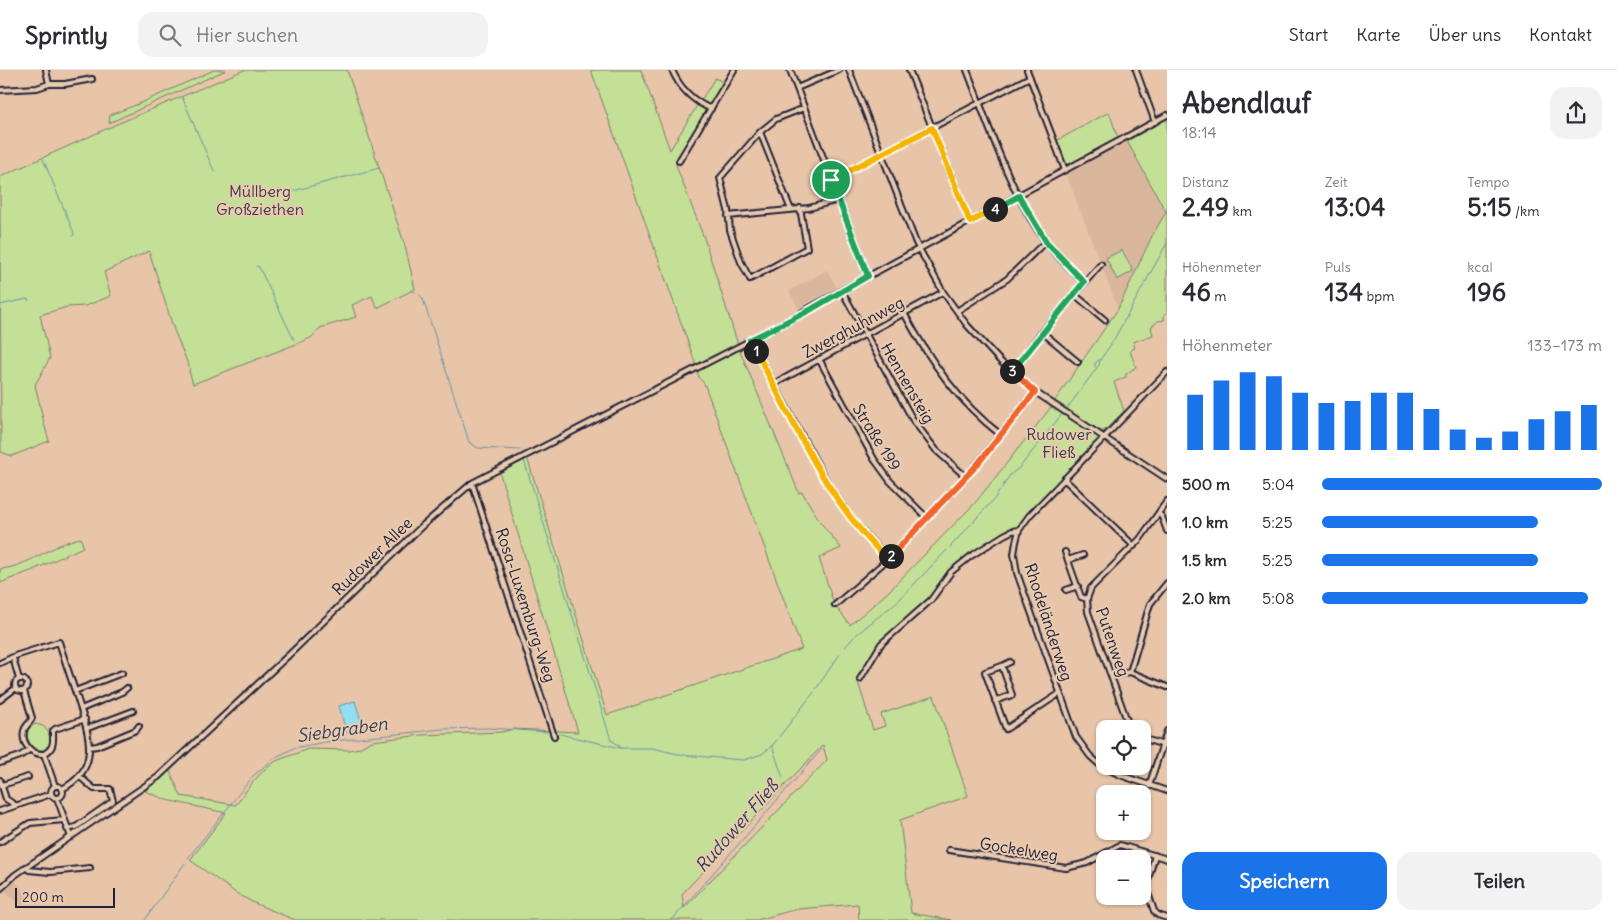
<!DOCTYPE html>
<html lang="de">
<meta charset="utf-8">
<style>
:root{--surface:#fff;--page:#f2f2f3;--text:#2b2b33;--muted:#7c7c81;--line:#e1e1e2;--accent:#1a73e8}
body{margin:0;font-family:Delius,sans-serif;background:var(--page);color:var(--text);height:100vh;display:flex;flex-direction:column;font-size:19px;white-space:nowrap}
*{box-sizing:border-box;margin:0}
p{font-size:16px;color:var(--muted)}
.icon{flex:none;width:28px;height:28px;fill:none;stroke:currentColor;stroke-width:2;stroke-linecap:round;stroke-linejoin:round}
.map{position:relative;flex:1;overflow:hidden}
.panel{display:flex;flex-direction:column;background:var(--surface);width:450px}
.panel>*{flex:none}
.buttons{position:absolute;left:1096px;top:650px;display:grid;gap:10px}
.buttons a{display:grid;place-items:center;width:55px;height:55px;border-radius:10px;background:var(--surface);box-shadow:0 1px 4px #0004;font-size:25px}
.scale{position:absolute;left:15px;bottom:12px;width:100px;box-sizing:border-box;padding-left:5px;border:2px solid #22223b;border-top:0;font-size:14px;line-height:18px;white-space:nowrap;color:#22223b;-webkit-text-stroke:4px #e9cbaf;paint-order:stroke}
.pin{position:absolute;display:grid;place-items:center;width:42px;height:42px;color:#fff;margin:-21px;border:2px solid #fff;border-radius:50%;box-shadow:0 1px 5px #0007}
.km{position:absolute;width:25px;height:25px;margin:-12px;border-radius:50%;background:#222;color:#fff;font-size:14px;line-height:25px;text-align:center}
.round{display:grid;place-items:center;flex:none;width:52px;height:52px;border-radius:15px;background:var(--page)}
.summary{display:flex;align-items:center;justify-content:space-between;height:85px;padding:0 15px}
h1{font-size:28px;font-weight:700;line-height:38px}
.metrics{display:grid;grid-template-columns:repeat(3,1fr);gap:8px;height:85px;padding:5px 15px}
.metrics div{display:grid;align-content:center}
.metrics b{font-size:25px;font-weight:700}
.metrics small{font-size:14px;font-weight:400}
.metrics p{font-size:14px}
.chart{height:140px;padding:10px 15px}
.chart p{display:flex;justify-content:space-between}
.chart svg{width:100%;height:90px;margin-top:5px;stroke:var(--accent);stroke-width:6}
.primary-button{display:flex;gap:10px;margin-top:auto;padding:10px 15px}
.primary-button a{flex:1;height:58px;border-radius:15px;background:var(--accent);color:#fff;font-size:20px;font-weight:700;line-height:58px;text-align:center}
.primary-button a+a{background:var(--page);color:var(--text)}
ul{padding:0 15px;list-style:none;font-size:16px}
li{display:grid;grid-template-columns:80px 60px 1fr;align-items:center;height:38px}
li i{height:12px;border-radius:6px;background:var(--accent)}
header{display:flex;align-items:center;gap:30px;box-sizing:border-box;height:70px;padding:0 25px;background:var(--surface);border-bottom:1px solid var(--line)}
header strong{font-size:24px}
nav{display:flex;gap:28px;margin-inline-start:auto;font-size:18px}
.search{width:350px;height:45px;background:var(--page);display:flex;align-items:center;gap:12px;box-sizing:border-box;padding:0 18px;border-radius:15px;color:var(--muted);font-size:19px}
main{display:flex;flex:1;min-height:0}
.map>svg:first-child{display:block}
.built{fill:#dab69d}
.green{fill:#c4df96;stroke:#738068;fill-rule:evenodd}
.water{fill:#92def3;stroke:#6593a9}
.lines{fill:none;stroke-linecap:round;stroke-linejoin:round}
.stream{stroke:#6593a9;stroke-width:1}
.minor-casing{stroke:#22223b;stroke-width:8}
.minor{stroke:#e9cbaf;stroke-width:4}
.split-1-casing{stroke:#fff;stroke-width:10}
.split-2-casing{stroke:#fff;stroke-width:10}
.split-3-casing{stroke:#fff;stroke-width:10}
.split-4-casing{stroke:#fff;stroke-width:10}
.split-5-casing{stroke:#fff;stroke-width:10}
.split-1{stroke:#22a559;stroke-width:6}
.split-2{stroke:#f5b400;stroke-width:6}
.split-3{stroke:#f0652b;stroke-width:6}
.split-4{stroke:#22a559;stroke-width:6}
.split-5{stroke:#f5b400;stroke-width:6}
.labels{text-anchor:middle;stroke-width:4;stroke-linejoin:round;paint-order:stroke}
.park-label{font-size:16px;fill:#3a3e49;stroke:#e9cbaf}
.street-label{font-size:16px;fill:#22223b;stroke:#e9cbaf}
.water-label{font-size:18px;font-style:italic;fill:#333e57;stroke:#e9cbaf}
</style>
<header>
<strong>Sprintly</strong>
<div class="search"><svg class="icon" aria-label="search" viewBox="0 0 24 24"><circle cx="10" cy="10" r="6"/><path d="M15 15l6 6"/></svg>Hier suchen</div>
<nav><a>Start</a><a>Karte</a><a>Über uns</a><a>Kontakt</a></nav>
</header>
<main>
<div class="map">
<svg width="1167" height="850" viewBox="0 0 1167 850">
<rect width="100%" height="100%" fill="#e8c5a8"/>
<filter id="ink" filterUnits="userSpaceOnUse"><feTurbulence type="fractalNoise" baseFrequency=".02" numOctaves="2"/><feDisplacementMap in="SourceGraphic" scale="10" xChannelSelector="R" yChannelSelector="G"/><feConvolveMatrix kernelMatrix="1 2 1 2 8 2 1 2 1" color-interpolation-filters="sRGB"/></filter>
<g filter="url(#ink)">
<!-- built -->
<path class="built" d="M1127,71L1166,142L1152,166L1118,239L1066,104Z
M827,200L837,218L798,238L789,221Z
M15,811L30,829L22,836L4,820Z"/>
<!-- green -->
<path class="green" d="M214,0H226L109,53L110,45L141,33Z
M244,0H347L405,176L415,219L377,238L372,226L352,235L356,247L320,258L312,267L304,271L193,314L189,301L190,299L174,260L149,181L104,202L111,226L85,236L67,237L40,245L50,288L35,315C40,334 43,352 49,371L12,386L1,382L0,107L117,54Z
M591,0H641L670,80L698,34L710,39L676,93L677,98L704,168L740,281L799,423L802,422L821,453L841,478L819,488L834,534L850,555L887,523L975,433L1052,336L1097,365L1099,369L1092,378L1037,435L1019,457L1006,462L963,489L947,503L934,525L885,569L863,602H859L858,612L873,660L885,656L881,644L934,626L968,726L900,750L911,843L951,850H859L858,834L797,839L757,850H295L254,833L236,823L190,790L226,743L167,730L145,721L169,699L181,726L236,735L252,713L264,700L276,691L308,679L350,680L359,678L372,671L422,665L502,662L513,659L578,662L499,401L527,387L607,645L802,579L704,313L699,308L695,292ZM823,675L827,690L684,838L682,824Z
M715,8L725,13L712,34L708,35L700,32Z
M1109,42L1118,68L1066,96L1056,71Z
M1167,49V243L1164,244V250L1158,251L1151,257L1153,265L1133,272L1135,278L1130,281L1136,297L1126,304V307L1114,312L1124,341L1104,361H1100L1054,332L1118,239L1152,166L1166,142L1127,71Z
M1122,180L1133,201L1117,210L1106,188Z
M81,468L83,477L33,500L0,513V499C29,497 53,473 81,468Z
M35,654C46,655 50,662 50,673L44,680L33,679L27,667L28,659Z"/>
<!-- water -->
<path class="water" d="M355,631L363,657L346,662L339,636Z"/>
<g class="lines">
<!-- stream -->
<path class="stream" d="M182,27L214,101L217,102
M43,89L74,163L73,166
M291,119L293,121L379,98
M256,196L259,197L294,270
M411,220L415,222
M420,225L423,229L469,372L478,378L520,380
M0,235L27,229L29,230
M1095,297V293L1099,290
M1066,340L1099,295L1100,290L1112,273L1167,173
M524,390L611,670L620,676V678
M950,477L995,428L1010,405L1020,397L1062,344
M856,565L898,531L947,480
M845,577L854,567
M816,619L840,584
M560,664L620,678H652L682,685L744,690L762,684L772,676L814,622
M772,676L783,708
M188,788L253,706L276,687L294,678L325,672L442,659L489,658L547,662
M145,850L185,793
M672,850L822,679"/>
<!-- minor casing -->
<g class="minor-casing">
<path id="minor" d="M46,0L49,14
M672,0C680,19 693,31 711,39
M790,0L868,206
M849,0L916,173L943,222L967,255L1001,292L1035,322L1167,409
M909,0L970,152
M967,0C989,56 1011,126 1047,173C1058,188 1071,200 1084,212
M1027,0L1065,100
M1136,0L1155,52
M797,18L839,0
M0,20L37,18L49,14H65L92,9
M760,62L791,140
M679,91L734,0
M831,110L1030,7
M800,138L807,178L750,209L741,192L730,160L728,140L720,108L760,62L776,49L804,38
M728,146L809,138L838,130
M842,221L913,350L936,380L966,407
M1074,224L1105,250
M957,241L1007,209L1046,171
M802,242L1167,45
M904,243C930,291 958,332 1001,365
M1042,262L1078,292
M750,270L829,416L855,453L888,489
M819,289L874,389L890,411L927,448
M1012,302L1042,262L1101,194
M1167,302L1029,446L1019,460L1016,472L1014,484L1017,503L1076,667L1090,686L1101,696L1120,705L1167,721
M774,314L943,222
M1064,409L1134,476
M472,413L554,666
M1159,444L1162,447L1167,461
M1065,482L1081,527L1087,529
M1068,490L1083,485
M1066,520L1078,516
M835,535L888,489L966,407L1035,322
M13,588L19,609
M0,593L15,586L59,572C65,591 71,609 77,627C88,662 103,698 62,719
M1002,596L1010,592
M1130,602L1150,534L1167,513
M1111,605L1130,602L1167,617
M15 615a6 6 0 1 1 12 0a6 6 0 1 1-12 0Z
M860,609L881,574L931,530L951,502L971,486L1004,465L1012,461L1019,460
M24,621L32,648C31,653 25,655 24,661C21,674 32,685 44,684C55,678 53,671 53,661L55,659L85,649
M75,621L122,603
M0,630L16,618
M995,631L1012,625L1002,596L985,602L1006,659L1059,624
M81,639L122,622L127,618
M88,658L133,641
M1130,659L1088,542L1087,529L1091,518L1140,469L1167,431
M1142,668L1167,676
M90,677L97,676L136,660L139,656
M44,684L55,716
M0,693L20,686L29,680
M0,710L6,729L15,735
M2,715L28,707
M1149,716L1167,661
M51 722a6 6 0 1 1 12 0a6 6 0 1 1-12 0Z
M57,728L71,767
M0,741L51,724
M67,759L76,757L113,731L110,719H94L79,706
M0,772L30,753L64,750
M949,780L1066,798L1087,793L1120,775L1167,789
M1155,785L1146,817L1154,841L1158,845L1167,848
M26,797L29,800L50,802L90,798
M0,819L15,805L158,707L292,582L421,457L472,413L806,242L812,237"/>
</g>
<!-- minor -->
<use href="#minor" class="minor"/>
</g>
</g>
<g class="lines" filter="url(#ink)">
<!-- split-1 casing -->
<g class="split-1-casing">
<path id="split-1" d="M756,281L750,270L810,240L868,206L831,110"/>
</g>
<!-- split-2 casing -->
<g class="split-2-casing">
<path id="split-2" d="M756,281C794,352 828,434 888,489L891,486"/>
</g>
<!-- split-3 casing -->
<g class="split-3-casing">
<path id="split-3" d="M891,486L976,396L1035,322L1012,301"/>
</g>
<!-- split-4 casing -->
<g class="split-4-casing">
<path id="split-4" d="M995,139L1019,126L1047,173L1084,212L1012,301"/>
</g>
<!-- split-5 casing -->
<g class="split-5-casing">
<path id="split-5" d="M831,110L932,58L970,152L995,139"/>
</g>
<!-- split-1 -->
<use href="#split-1" class="split-1"/>
<!-- split-2 -->
<use href="#split-2" class="split-2"/>
<!-- split-3 -->
<use href="#split-3" class="split-3"/>
<!-- split-4 -->
<use href="#split-4" class="split-4"/>
<!-- split-5 -->
<use href="#split-5" class="split-5"/>
</g>
<g class="labels">
<!-- park labels -->
<g class="park-label">
<text x="260" y="127">Müllberg<tspan x="260" dy="18">Großziethen</tspan></text>
<text x="1059" y="370">Rudower<tspan x="1059" dy="18">Fließ</tspan></text>
</g>
<!-- street labels -->
<g class="street-label">
<text transform="translate(853 257) rotate(-28)" y="6">Zwerghuhnweg</text>
<text transform="translate(908 313) rotate(60)" y="6">Hennensteig</text>
<text transform="translate(877 367) rotate(58)" y="6">Straße 199</text>
<text transform="translate(372 486) rotate(-44)" y="6">Rudower Allee</text>
<text transform="translate(526 535) rotate(72)" y="6">Rosa-Luxemburg-Weg</text>
<text transform="translate(1049 552) rotate(72)" y="6">Rhodeländerweg</text>
<text transform="translate(1113 572) rotate(71)" y="6">Putenweg</text>
<text transform="translate(1019 779) rotate(9)" y="6">Gockelweg</text>
</g>
<!-- water labels -->
<g class="water-label">
<text transform="translate(342 660) rotate(-8)" y="6">Siebgraben</text>
<text transform="translate(737 756) rotate(-49)" y="6">Rudower Fließ</text>
</g>
</g>
</svg>
<div class="buttons">
<a><svg class="icon" aria-label="locate" viewBox="0 0 24 24"><circle cx="12" cy="12" r="6"/><path d="M12 2v4M12 18v4M2 12h4M18 12h4"/></svg></a>
<a>+</a>
<a>−</a>
</div>
<div class="scale">200 m</div>
<div class="pin" style="left:831px;top:110px;background:#1e9e55"><svg class="icon" aria-label="arrive" viewBox="0 0 24 24"><path d="M6 21V4h12l-3 4 3 4H6"/></svg></div>
<b class="km" style="left:756px;top:281px">1</b>
<b class="km" style="left:891px;top:486px">2</b>
<b class="km" style="left:1012px;top:301px">3</b>
<b class="km" style="left:995px;top:139px">4</b>
</div>
<section class="panel">
<div class="summary"><div><h1>Abendlauf</h1><p>18:14</p></div><a class="round"><svg class="icon" aria-label="share" viewBox="0 0 24 24"><path d="M12 15V3M7 8l5-5 5 5M5 13v7h14v-7"/></svg></a></div>
<div class="metrics">
<div><p>Distanz</p><b>2.49<small> km</small></b></div>
<div><p>Zeit</p><b>13:04</b></div>
<div><p>Tempo</p><b>5:15<small> /km</small></b></div>
</div>
<div class="metrics">
<div><p>Höhenmeter</p><b>46<small> m</small></b></div>
<div><p>Puls</p><b>134<small> bpm</small></b></div>
<div><p>kcal</p><b>196</b></div>
</div>
<div class="chart"><p><span>Höhenmeter</span>133–173 m</p>
<svg viewBox="0 0 160 44" preserveAspectRatio="none"><path d="M5 44V17M15 44V10M25 44V6M35 44V8M45 44V16M55 44V21M65 44V20M75 44V16M85 44V16M95 44V24M105 44V34M115 44V38M125 44V35M135 44V29M145 44V25M155 44V22"/></svg>
</div>
<ul>
<li><b>500 m</b>5:04<i style="width:100%"></i></li>
<li><b>1.0 km</b>5:25<i style="width:77%"></i></li>
<li><b>1.5 km</b>5:25<i style="width:77%"></i></li>
<li><b>2.0 km</b>5:08<i style="width:95%"></i></li>
</ul>
<div class="primary-button"><a>Speichern</a><a>Teilen</a></div>
</section>
</main>
